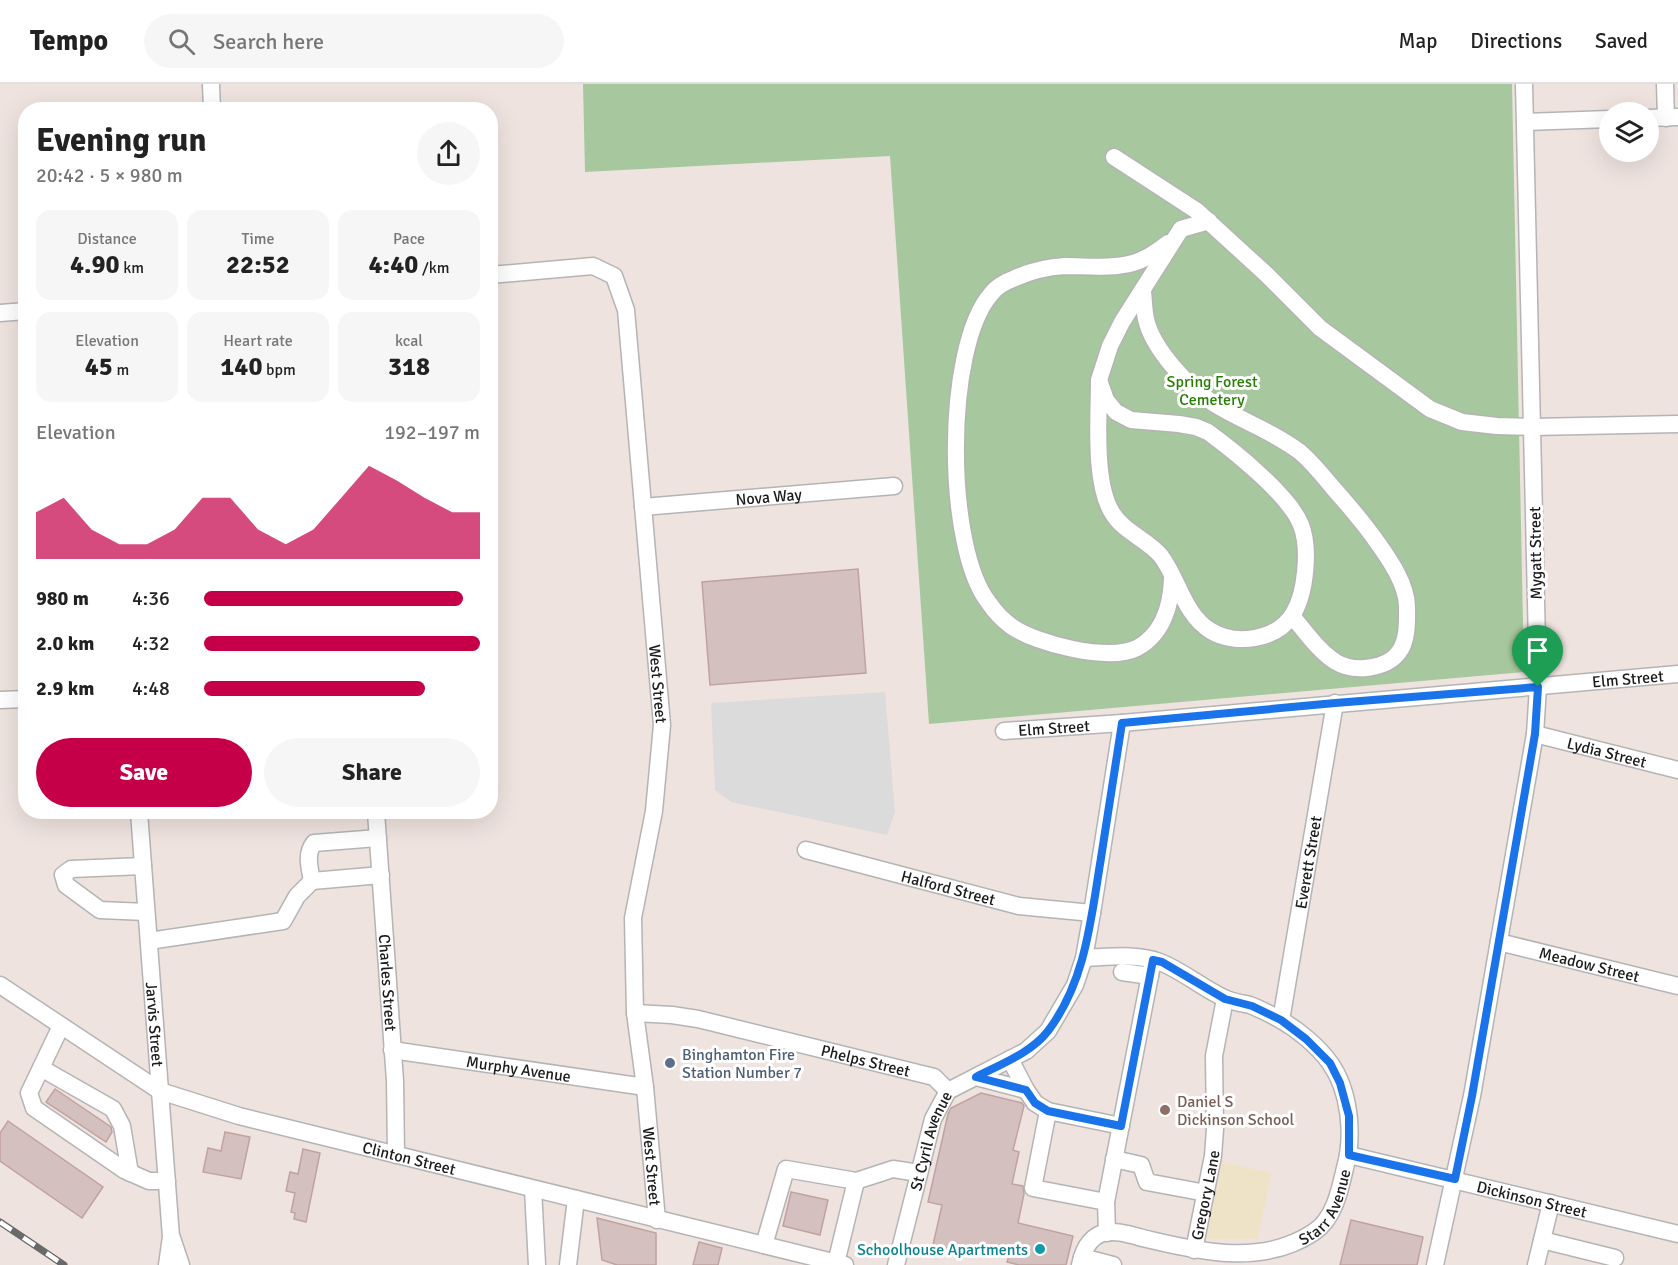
<!DOCTYPE html>
<meta charset="utf-8">
<style>
:root{--surface:#fff;--page:#f6f6f6;--text:#222;--muted:#767676;--line:#e0e0e0;--accent:#c50048}
body{margin:0;font-family:Signika,sans-serif;background:var(--page);color:var(--text);height:100vh;display:flex;flex-direction:column;font-size:22px;white-space:nowrap}
*{box-sizing:border-box;margin:0}
p{font-size:20px;color:var(--muted)}
.icon{flex:none;width:33px;height:33px;fill:none;stroke:currentColor;stroke-width:2;stroke-linecap:round;stroke-linejoin:round}
.map{position:relative;flex:1;overflow:hidden}
.panel{position:absolute;left:18px;top:18px;width:480px;height:717px;display:flex;flex-direction:column;background:var(--surface);border-radius:24px;box-shadow:0 6px 24px #0002}
.panel>*{flex:none}
.controls{position:absolute;left:1599px;top:18px;display:grid;gap:12px}
.controls a{display:grid;place-items:center;width:60px;height:60px;border-radius:50%;background:var(--surface);box-shadow:0 6px 24px #0002;font-size:30px}
.pin{position:absolute;display:grid;place-items:center;width:51px;height:51px;color:#fff;margin:-62px -26px;border-radius:50% 50% 50% 0;rotate:-45deg;box-shadow:0 0 6px #0007}
.pin .icon{rotate:45deg}
.round{display:grid;place-items:center;flex:none;width:63px;height:63px;border-radius:32px;background:var(--page)}
.headline{display:flex;align-items:center;justify-content:space-between;height:102px;padding:0 18px}
h1{font-size:33px;font-weight:700;line-height:45px}
.figures{display:grid;grid-template-columns:repeat(3,1fr);gap:9px;height:102px;padding:6px 18px}
.figures div{display:grid;align-content:center;border-radius:15px;background:var(--page);text-align:center}
.figures b{font-size:26px;font-weight:700}
.figures small{font-size:16px;font-weight:400}
.figures p{font-size:16px}
.chart{height:168px;padding:12px 18px}
.chart p{display:flex;justify-content:space-between}
.chart svg{width:100%;height:108px;margin-top:6px;fill:var(--accent);opacity:.7}
.primary-button{display:flex;gap:12px;margin-top:auto;padding:12px 18px}
.primary-button a{flex:1;height:69px;border-radius:36px;background:var(--accent);color:#fff;font-size:24px;font-weight:700;line-height:69px;text-align:center}
.primary-button a+a{background:var(--page);color:var(--text)}
ul{padding:0 18px;list-style:none;font-size:20px}
li{display:grid;grid-template-columns:96px 72px 1fr;align-items:center;height:45px}
li i{height:15px;border-radius:8px;background:var(--accent)}
header{display:flex;align-items:center;gap:36px;box-sizing:border-box;height:84px;padding:0 30px;background:var(--surface);border-bottom:2px solid var(--line)}
header strong{font-size:28px}
nav{display:flex;gap:33px;margin-inline-start:auto;font-size:21px}
.search{width:420px;height:54px;background:var(--page);display:flex;align-items:center;gap:15px;box-sizing:border-box;padding:0 21px;border-radius:33px;color:var(--muted);font-size:22px}
.map>svg:first-child{display:block}
.farmland{fill:#efe3c7}
.cemetery{fill:#a7c89e}
.parking{fill:#dbdbdb}
.building{fill:#d4c0bf;stroke:#c0a2a0;stroke-width:1.5}
.lines{fill:none;stroke-linecap:round;stroke-linejoin:round}
.minor-casing{stroke:#b4b4b4;stroke-width:19}
.minor{stroke:#fff;stroke-width:16}
.rail-casing{stroke:#696969;stroke-width:7}
.rail{stroke:#fff;stroke-width:4.5;stroke-dasharray:14;stroke-linecap:butt}
.route-casing{stroke:#fff;stroke-width:12}
.route{stroke:#1a73e8;stroke-width:8}
.service-dot{fill:#5c6f8a;stroke:#fff;stroke-width:2}
.education-dot{fill:#8d6e63;stroke:#fff;stroke-width:2}
.culture-dot{fill:#0f9aa8;stroke:#fff;stroke-width:2}
.labels{text-anchor:middle;stroke-width:6;stroke-linejoin:round;paint-order:stroke}
.park-label{font-size:16px;fill:#267f02;stroke:#fff}
.street-label{font-size:16px;fill:#1b1b1b;stroke:#fff}
.service-label{font-size:16px;fill:#4e5e75;stroke:#fff;text-anchor:start}
.education-label{font-size:16px;fill:#785e54;stroke:#fff;text-anchor:start}
.culture-label{font-size:16px;fill:#0d838f;stroke:#fff;text-anchor:end}
</style>
<header>
<strong>Tempo</strong>
<div class="search"><svg class="icon" aria-label="search" viewBox="0 0 24 24"><circle cx="10" cy="10" r="6"/><path d="M15 15l6 6"/></svg>Search here</div>
<nav><a>Map</a><a>Directions</a><a>Saved</a></nav>
</header>
<div class="map">
<svg width="1678" height="1181" viewBox="0 0 1678 1181">
<rect width="100%" height="100%" fill="#eee3df"/>
<!-- farmland -->
<path class="farmland" d="M1222,1078L1271,1089L1258,1155H1206Z"/>
<!-- cemetery -->
<path class="cemetery" d="M583,0H1512L1524,588L929,640L890,72L585,88Z"/>
<!-- parking -->
<path class="parking" d="M885,608L895,728L887,751L731,718L715,706L711,619Z"/>
<!-- building -->
<path class="building" d="M858,485L866,589L710,601L702,498Z
M55,1005L111,1043L112,1048L106,1058L46,1018Z
M981,1009L1022,1019L1024,1022L1013,1066L1019,1068L1012,1100L1023,1102L1024,1110L1018,1139L1073,1152L1066,1181H1019L1007,1178L1009,1172L962,1161L961,1167L933,1161L942,1121L928,1118L948,1030L951,1024Z
M8,1037L103,1103L82,1134L0,1077V1049Z
M225,1048L250,1053L241,1095L203,1088L208,1064L221,1067Z
M303,1065L320,1069L306,1138L294,1135L295,1129L291,1128L295,1109L286,1107L290,1088L298,1090Z
M791,1108L828,1116L820,1151L783,1142Z
M597,1134L656,1149V1181H617L602,1176Z
M1351,1136L1423,1153L1417,1181H1340Z
M699,1158L722,1164L718,1181H693Z"/>
<g class="lines">
<!-- minor casing -->
<g class="minor-casing">
<g id="minor">
<path d="M211,0L212,26"/>
<path d="M1665,0L1666,34"/>
<path d="M1648,34L1678,33"/>
<path d="M1525,38L1610,35"/>
<path d="M1114,73L1197,127L1266,190L1320,244L1430,325L1462,338L1497,342L1532,343L1678,340"/>
<path d="M1168,159C1157,168 1147,175 1133,179C1111,185 1088,182 1065,182C1047,183 1030,187 1013,195C1005,198 996,203 991,210C944,264 945,464 989,519C995,528 1003,536 1011,542C1036,560 1109,578 1137,564C1163,550 1171,521 1172,495"/>
<path id="s1" d="M490,191L593,182L614,192L626,226L662,641L654,727L633,834L635,929L645,1003L657,1136"/>
<path d="M1143,208C1144,216 1144,226 1146,235C1152,264 1188,303 1213,319C1241,337 1273,347 1300,368C1313,379 1323,392 1334,405C1349,422 1364,439 1377,458C1390,476 1407,501 1407,523C1407,537 1408,556 1399,568C1387,585 1354,589 1336,578C1319,568 1305,547 1292,532"/>
<path d="M0,229L26,227"/>
<path d="M1099,296C1099,331 1093,401 1113,430C1124,448 1148,456 1161,472C1179,496 1184,531 1211,547C1236,562 1277,556 1293,530C1306,509 1310,464 1301,441C1290,412 1234,367 1208,348L1196,343L1179,340L1131,336L1116,328L1106,316L1099,296L1110,262L1122,238L1181,145L1209,137"/>
<path id="s2" d="M643,423L894,402"/>
<path d="M0,616L26,615"/>
<path id="s3" d="M1004,647L1122,639L1678,590"/>
<path id="s4" d="M1535,650L1678,686"/>
<path id="s5" d="M139,728L171,1153L167,1181"/>
<path id="s6" d="M376,728L395,997L396,1071"/>
<path id="s7" d="M806,766L1019,822L1092,829"/>
<path d="M143,782L71,785L63,791L66,801L100,826L146,828"/>
<path d="M312,797C310,785 305,770 314,759L378,754"/>
<path d="M149,857L283,837L297,812L312,797L381,791"/>
<path id="s8" d="M1499,858L1678,902"/>
<path d="M1122,888L1150,892"/>
<path id="s9" d="M0,901L160,1007L239,1032L845,1181"/>
<path id="s10" d="M635,929L672,931L698,935L934,993L948,1007"/>
<path id="s11" d="M1281,936L1335,619"/>
<path d="M61,942L29,1009L34,1024L124,1086L149,1097H167"/>
<path id="s12" d="M392,966L645,1003"/>
<path d="M1010,975L1026,1006L1035,1019L1048,1027L1033,1104L1106,1118L1107,1149"/>
<path d="M41,984L113,1025L122,1042L130,1089"/>
<path d="M976,993L1026,1006"/>
<path d="M1048,1027L1121,1042"/>
<path id="s13" d="M1349,1071L1678,1150"/>
<path d="M1114,1075L1141,1081L1147,1098L1206,1109"/>
<path d="M533,1105L537,1181"/>
<path d="M1106,1118L1153,876"/>
<path d="M172,1154L181,1181"/>
<path d="M1542,1156L1615,1174"/>
<path d="M764,1161L786,1085L856,1097L893,1085L919,1089"/>
<path id="s14" d="M1194,1166L1213,1072L1215,1045L1214,972L1225,915"/>
<path d="M1082,1173L1113,1181"/>
<path d="M836,1179L856,1097"/>
<path d="M568,1181L576,1115"/>
<path id="s15" d="M896,1181L933,1035L948,1007L1026,967L1048,947L1075,901L1084,874L1092,829L1122,639"/>
<path id="s16" d="M1080,1181C1083,1168 1088,1154 1103,1149C1118,1145 1136,1153 1151,1156C1205,1169 1265,1181 1314,1148C1334,1135 1340,1106 1345,1084C1354,1052 1350,1007 1330,979C1318,962 1297,945 1279,935C1270,930 1260,925 1250,921C1241,919 1232,918 1224,914C1202,904 1183,887 1160,878C1137,869 1109,873 1084,874"/>
<path d="M1435,1181L1472,1012L1535,650L1538,603L1524,0"/>
<path d="M1536,1181L1551,1119"/>
</g>
</g>
<!-- minor -->
<use href="#minor" class="minor"/>
<!-- rail casing -->
<g class="rail-casing">
<path id="rail" d="M0,1138L64,1181"/>
</g>
<!-- rail -->
<use href="#rail" class="rail"/>
</g>
<g class="lines">
<!-- route casing -->
<g class="route-casing">
<path id="route" d="M1538,603L1535,650L1472,1012L1455,1095L1349,1071V1032L1340,999L1330,979L1306,955L1281,936L1252,922L1225,915L1162,878L1153,876L1121,1042L1048,1027L1035,1019L1026,1006L976,993C1001,980 1031,969 1048,947C1086,897 1091,834 1101,774C1108,729 1115,684 1122,639L1335,619Z"/>
</g>
<!-- route -->
<use href="#route" class="route"/>
</g>
<!-- markers -->
<circle class="service-dot" cx="670" cy="979" r="6"/>
<circle class="education-dot" cx="1165" cy="1026" r="6"/>
<circle class="culture-dot" cx="1040" cy="1165" r="6"/>
<g class="labels">
<!-- park labels -->
<g class="park-label">
<text x="1212" y="303">Spring Forest<tspan x="1212" dy="18">Cemetery</tspan></text>
</g>
<!-- street labels -->
<g class="street-label">
<text dy="6" stroke="none"><textPath href="#s2" startOffset="126">Nova Way</textPath></text>
<text transform="translate(1535 469) rotate(-91)" y="6">Mygatt Street</text>
<text dy="6" stroke="none"><textPath href="#s3" startOffset="626">Elm Street</textPath></text>
<text dy="6" stroke="none"><textPath href="#s1" startOffset="538">West Street</textPath></text>
<text dy="6" stroke="none"><textPath href="#s3" startOffset="50">Elm Street</textPath></text>
<text dy="6" stroke="none"><textPath href="#s4" startOffset="74">Lydia Street</textPath></text>
<text dy="6" stroke="none"><textPath href="#s11" startOffset="160">Everett Street</textPath></text>
<text dy="6" stroke="none"><textPath href="#s7" startOffset="147">Halford Street</textPath></text>
<text dy="6" stroke="none"><textPath href="#s8" startOffset="93">Meadow Street</textPath></text>
<text dy="6" stroke="none"><textPath href="#s6" startOffset="171">Charles Street</textPath></text>
<text dy="6" stroke="none"><textPath href="#s5" startOffset="213">Jarvis Street</textPath></text>
<text dy="6" stroke="none"><textPath href="#s10" startOffset="236">Phelps Street</textPath></text>
<text dy="6" stroke="none"><textPath href="#s12" startOffset="128">Murphy Avenue</textPath></text>
<text dy="6" stroke="none"><textPath href="#s15" startOffset="129">St Cyril Avenue</textPath></text>
<text dy="6" stroke="none"><textPath href="#s9" startOffset="450">Clinton Street</textPath></text>
<text dy="6" stroke="none"><textPath href="#s1" startOffset="1024">West Street</textPath></text>
<text dy="6" stroke="none"><textPath href="#s14" startOffset="56">Gregory Lane</textPath></text>
<text dy="6" stroke="none"><textPath href="#s13" startOffset="188">Dickinson Street</textPath></text>
<text dy="6" stroke="none"><textPath href="#s16" startOffset="286">Starr Avenue</textPath></text>
</g>
<!-- service labels -->
<g class="service-label">
<text x="682" y="976">Binghamton Fire<tspan x="682" dy="18">Station Number 7</tspan></text>
</g>
<!-- education labels -->
<g class="education-label">
<text x="1177" y="1023">Daniel S<tspan x="1177" dy="18">Dickinson School</tspan></text>
</g>
<!-- culture labels -->
<g class="culture-label">
<text x="1028" y="1171">Schoolhouse Apartments</text>
</g>
</g>
</svg>
<div class="controls">
<a><svg class="icon" aria-label="layers" viewBox="0 0 24 24"><path d="M12 4l9 5-9 5-9-5zM3 14l9 5 9-5"/></svg></a>
</div>
<div class="pin" style="left:1538px;top:603px;background:#1e9e55"><svg class="icon" aria-label="arrive" viewBox="0 0 24 24"><path d="M6 21V4h12l-3 4 3 4H6"/></svg></div>
<section class="panel">
<div class="headline"><div><h1>Evening run</h1><p>20:42 · 5 × 980 m</p></div><a class="round"><svg class="icon" aria-label="share" viewBox="0 0 24 24"><path d="M12 15V3M7 8l5-5 5 5M5 13v7h14v-7"/></svg></a></div>
<div class="figures">
<div><p>Distance</p><b>4.90<small> km</small></b></div>
<div><p>Time</p><b>22:52</b></div>
<div><p>Pace</p><b>4:40<small> /km</small></b></div>
</div>
<div class="figures">
<div><p>Elevation</p><b>45<small> m</small></b></div>
<div><p>Heart rate</p><b>140<small> bpm</small></b></div>
<div><p>kcal</p><b>318</b></div>
</div>
<div class="chart"><p><span>Elevation</span>192–197 m</p>
<svg viewBox="0 0 160 44" preserveAspectRatio="none"><path d="M0 44V25L10 19L20 32L30 38L40 38L50 32L60 19L70 19L80 32L90 38L100 32L110 19L120 6L130 12L140 19L150 25L160 25V44z"/></svg>
</div>
<ul>
<li><b>980 m</b>4:36<i style="width:94%"></i></li>
<li><b>2.0 km</b>4:32<i style="width:100%"></i></li>
<li><b>2.9 km</b>4:48<i style="width:80%"></i></li>
</ul>
<div class="primary-button"><a>Save</a><a>Share</a></div>
</section>
</div>
